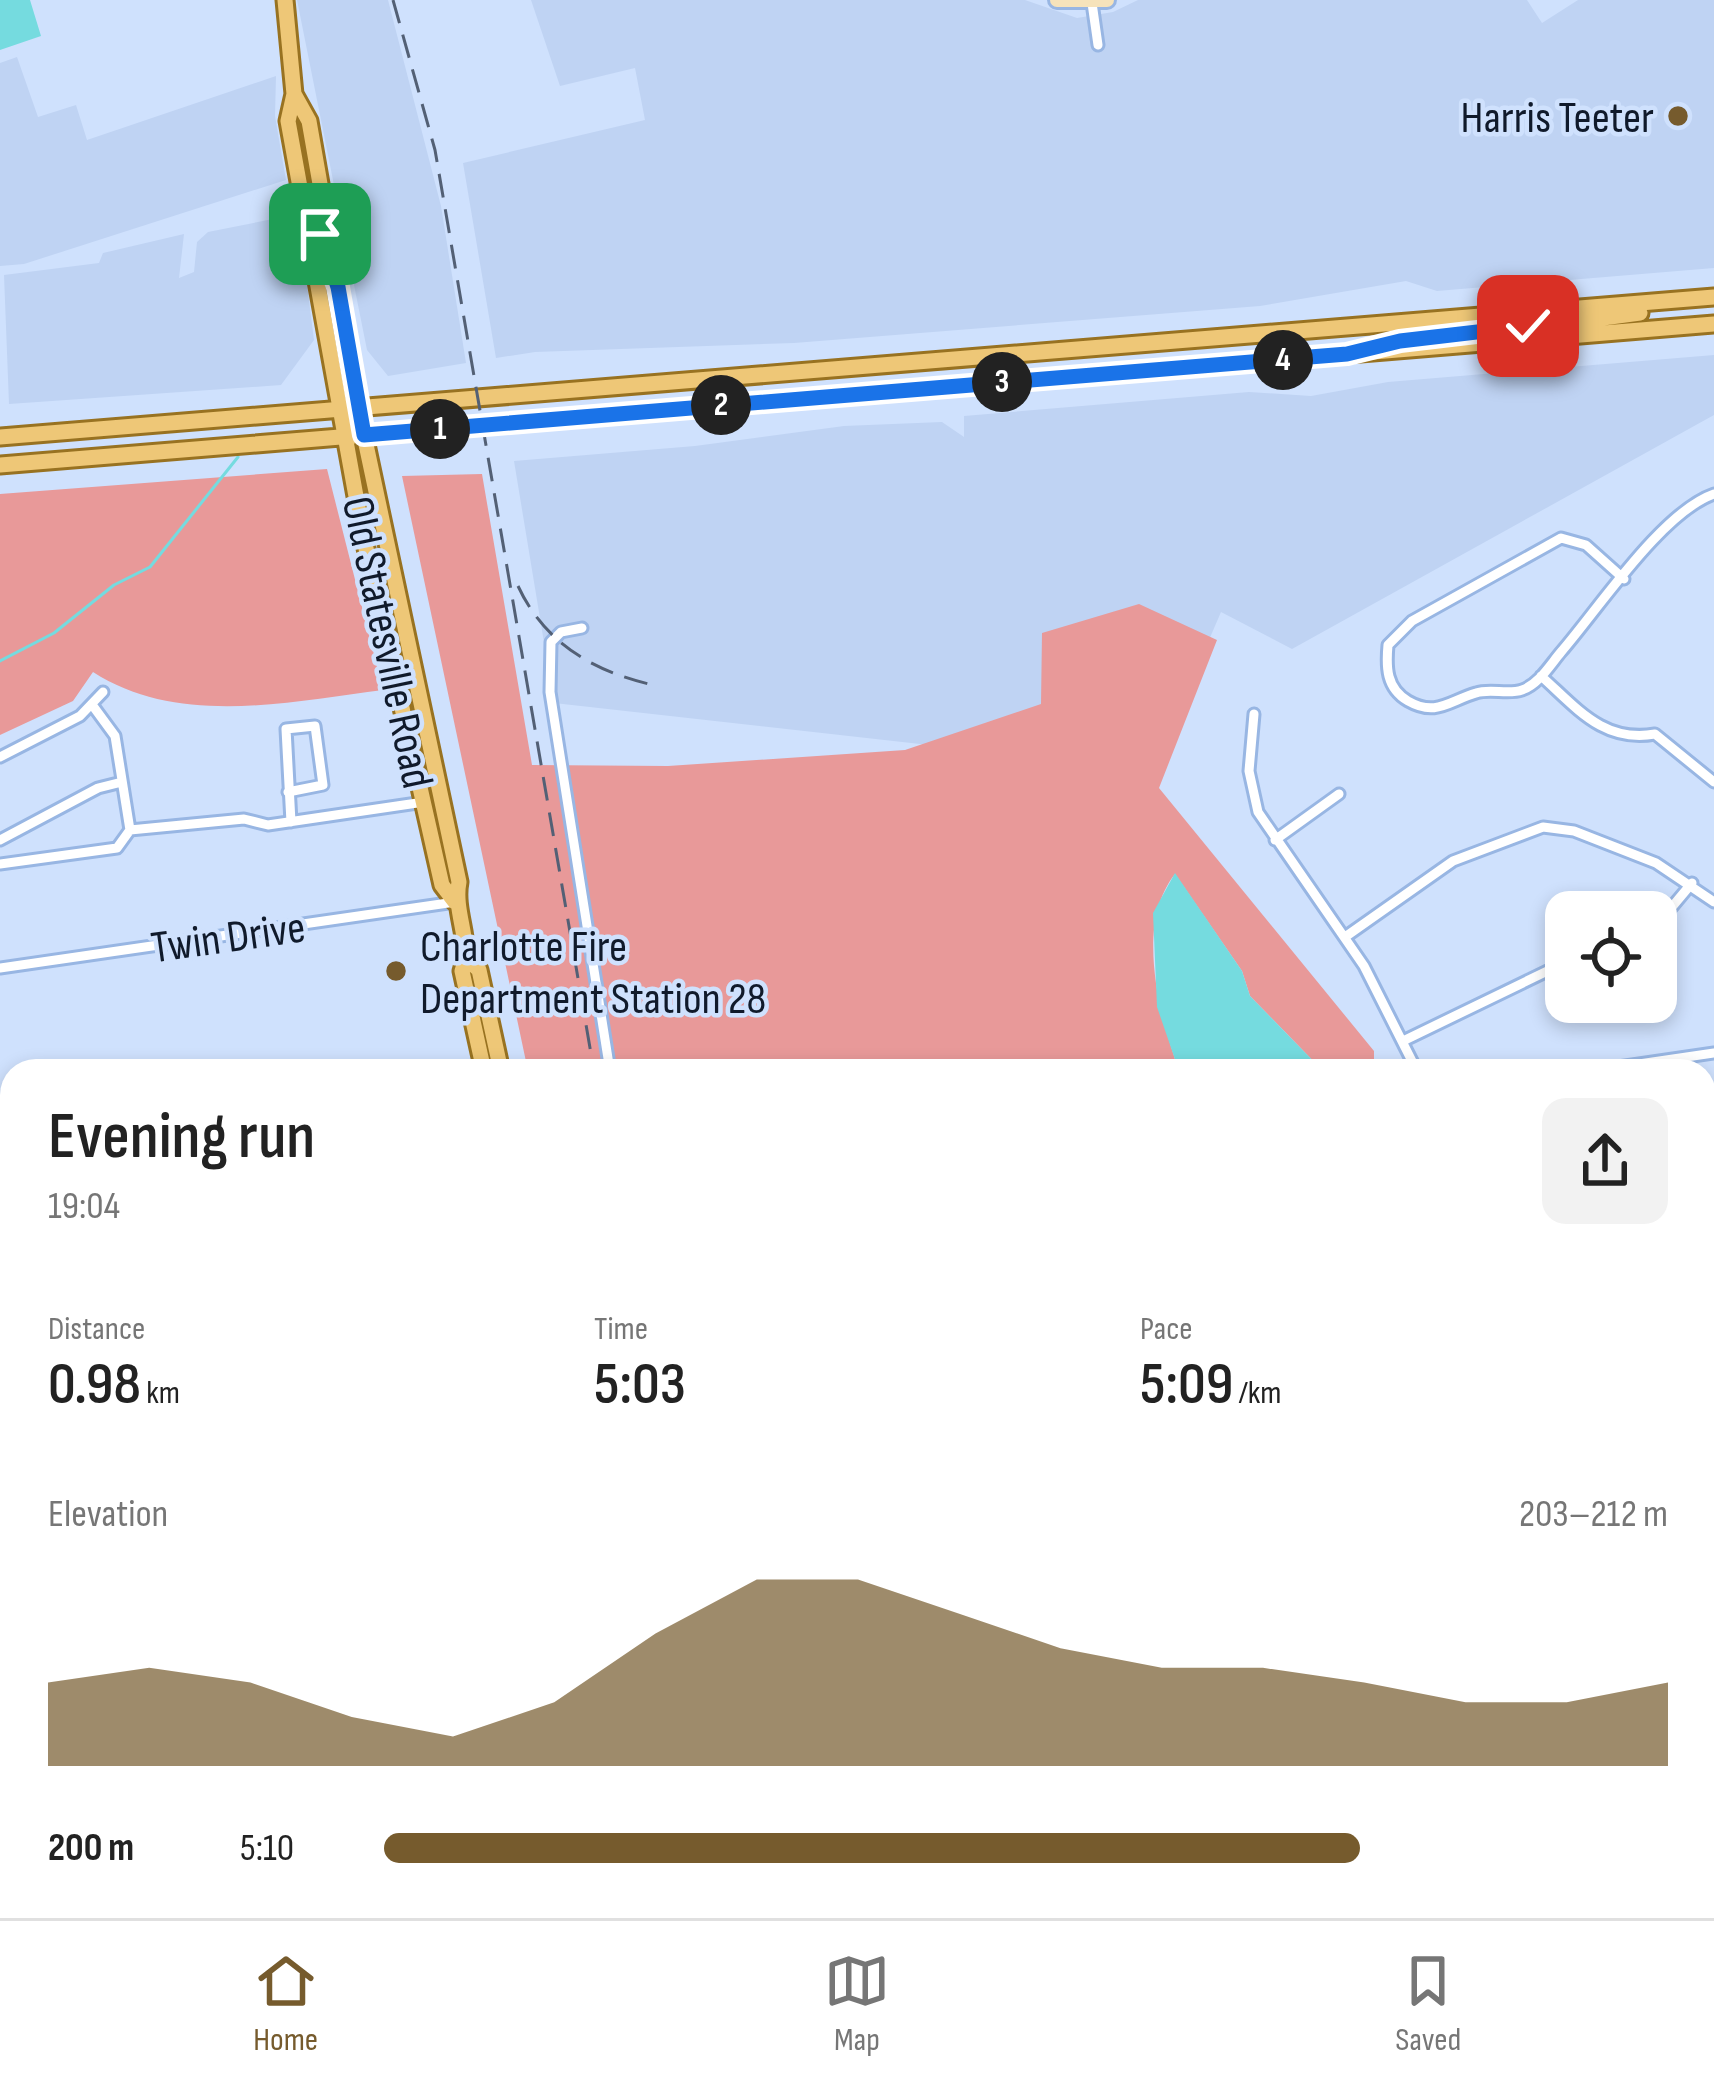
<!DOCTYPE html>
<meta charset="utf-8">
<style>
:root{--surface:#fff;--page:#f2f2f2;--text:#222;--muted:#767676;--line:#e0e0e0;--accent:#765b2d}
body{margin:0;font-family:"Sofia Sans Condensed",sans-serif;background:var(--page);color:var(--text);height:100vh;display:flex;flex-direction:column;font-size:45px;white-space:nowrap}
*{box-sizing:border-box;margin:0}
p{font-size:39px;color:var(--muted)}
.icon{flex:none;width:66px;height:66px;fill:none;stroke:currentColor;stroke-width:2;stroke-linecap:round;stroke-linejoin:round}
.map{position:relative;flex:1;overflow:hidden}
.details{position:absolute;left:0px;top:1059px;width:1716px;height:861px;display:flex;flex-direction:column;background:var(--surface);border-radius:36px 36px 0 0;box-shadow:0 6px 18px #0003}
.details>*{flex:none}
.fabs{position:absolute;left:1545px;top:891px;display:grid;gap:24px}
.fabs a{display:grid;place-items:center;width:132px;height:132px;border-radius:24px;background:var(--surface);box-shadow:0 6px 18px #0003;font-size:60px}
.pin{position:absolute;display:grid;place-items:center;width:102px;height:102px;color:#fff;margin:-51px;border-radius:24px;box-shadow:0 6px 18px #0006}
.km{position:absolute;width:60px;height:60px;margin:-30px;border-radius:50%;background:#222;color:#fff;font-size:33px;line-height:60px;text-align:center}
.round{display:grid;place-items:center;flex:none;width:126px;height:126px;border-radius:24px;background:var(--page)}
.overview{display:flex;align-items:center;justify-content:space-between;height:204px;padding:0 48px}
h1{font-size:66px;font-weight:600;line-height:90px}
.stats{display:grid;grid-template-columns:repeat(3,1fr);gap:18px;height:204px;padding:12px 48px}
.stats div{display:grid;align-content:center}
.stats b{font-size:60px;font-weight:600}
.stats small{font-size:33px;font-weight:400}
.stats p{font-size:33px}
.chart{height:336px;padding:24px 48px}
.chart p{display:flex;justify-content:space-between}
.chart svg{width:100%;height:216px;margin-top:12px;fill:var(--accent);opacity:.7}
ul{padding:0 48px;list-style:none;font-size:39px}
li{display:grid;grid-template-columns:192px 144px 1fr;align-items:center;height:90px}
li i{height:30px;border-radius:15px;background:var(--accent)}
.tab-bar{display:flex;justify-content:space-around;align-items:center;height:168px;border-top:3px solid var(--line);background:var(--surface);font-size:33px;color:var(--muted)}
.tab-bar a{display:grid;justify-items:center;gap:6px}
.tab-bar .on{color:var(--accent)}
.map>svg:first-child{display:block}
.built{fill:#bfd3f3}
.forest{fill:#e89999}
.water{fill:#75dbdf}
.lines{fill:none;stroke-linecap:round;stroke-linejoin:round}
.stream{stroke:#75dbdf;stroke-width:3}
.street-casing{stroke:#98b6e3;stroke-width:15}
.secondary-casing{stroke:#98b6e3;stroke-width:20}
.primary-casing{stroke:#987221;stroke-width:21}
.street{stroke:#fff;stroke-width:9}
.secondary{stroke:#f6e3bb;stroke-width:14}
.primary{stroke:#eec777;stroke-width:15}
.rail{stroke:#536075;stroke-width:3;stroke-dasharray:24 12;stroke-linecap:butt}
.route-casing{stroke:#fff;stroke-width:24}
.route{stroke:#1a73e8;stroke-width:15}
.poi-dot{fill:#765b2d;stroke:#cfe1fd;stroke-width:4.5}
.labels{text-anchor:middle;stroke-width:9;stroke-linejoin:round;paint-order:stroke}
.poi-label{font-size:45px;fill:#101a2b;stroke:#cfe1fd;text-anchor:end}
.street-label{font-size:45px;fill:#101a2b;stroke:#cfe1fd}
</style>
<div class="map">
<svg width="1714" height="1918" viewBox="0 0 1714 1918">
<rect width="100%" height="100%" fill="#cfe1fd"/>
<!-- built -->
<path class="built" d="M297,0H388L441,206L466,363L388,376L367,350Z
M531,0H1025L1077,18L1113,12L1138,0H1527L1542,23L1578,0H1714V268L1437,291L1406,281L1260,306L794,343L535,352L496,358L463,163L645,120L635,68L560,86Z
M17,57L38,117L76,105L87,140L276,76L275,116L286,180L24,264L0,266V63Z
M298,214L314,340L281,385L9,404L4,275L99,263L103,253L184,234L179,278L194,272L197,242L208,232Z
M1714,355V415L1292,649L1221,612L1153,770L554,703L514,461L695,446L844,426L942,422L964,437V416L1249,392L1311,396L1388,382Z"/>
<!-- forest -->
<path class="forest" d="M327,469L383,690C289,702 178,727 93,672L73,701L0,735V494Z
M482,474L532,765L668,766L905,750L1041,704L1042,633L1139,604L1217,640L1159,788L1374,1051V1071H1323L1250,996L1242,971L1175,874C1134,926 1160,1015 1179,1071H528L402,476Z
M12,1443V1564L0,1566V1460Z
M12,1647V1908H409L410,1918H0V1784L7,1781L0,1656Z
M1704,1672L1714,1676V1918H707L705,1908H1704Z"/>
<!-- water -->
<path class="water" d="M0,0H30L41,36L0,50Z
M1175,873L1242,971L1250,996L1323,1071H1179L1157,1007L1153,913Z
M1704,1480H1714V1676L1704,1672Z"/>
<g class="lines">
<!-- stream -->
<path class="stream" d="M0,661L54,633L114,585L150,567L238,457
M0,1870L12,1879
M50,1908L63,1918"/>
<!-- street casing -->
<g class="street-casing">
<path id="street" d="M1092,3L1098,45
M1624,579L1586,545L1561,538L1412,621L1388,645C1386,667 1386,688 1408,701C1436,717 1449,701 1476,693C1490,688 1508,695 1522,690C1539,684 1550,665 1561,652C1599,608 1662,512 1714,494
M582,628L561,632L551,642L550,692L610,1071
M1541,676C1577,708 1603,743 1655,734L1714,782
M93,706L115,736L130,830
M1254,714L1249,771L1258,812L1364,966L1417,1071
M0,757L80,716L103,692
M288,792L323,785L315,726L286,729L291,822
M0,840L98,788L122,782
M1275,840L1339,794
M0,864L117,848L130,830L244,819L268,825L424,802
M1656,926L1692,883
M1345,937L1453,861L1543,827L1574,831L1656,863L1714,902
M0,968L455,902
M1403,1041L1566,962
M1591,1071L1714,1053
M0,1175L12,1173
M1704,1180L1714,1184
M1704,1327L1714,1331
M0,1329L12,1328
M0,1579L12,1576
M756,1908L757,1918"/>
</g>
<!-- secondary casing -->
<g class="secondary-casing">
<path id="secondary" d="M1057,0H1107"/>
</g>
<!-- primary casing -->
<g class="primary-casing">
<path id="primary" d="M285,0L294,94L288,121L363,535L442,885L455,902
M294,94L309,121L364,435L459,882C453,912 473,944 462,971L484,1071
M1543,337L1573,322L1640,313
M1426,338L1528,326L1545,319L1550,311
M0,437L1714,297
M0,465L1714,324
M467,959L479,970L501,1071
M671,1908L673,1918
M690,1908L692,1918"/>
</g>
<!-- street -->
<use href="#street" class="street"/>
<!-- secondary -->
<use href="#secondary" class="secondary"/>
<!-- primary -->
<use href="#primary" class="primary"/>
<!-- rail -->
<path class="rail" d="M393,0L435,150L594,1071
M518,586C544,642 591,670 649,684
M738,1908L740,1918"/>
</g>
<g class="lines">
<!-- route casing -->
<g class="route-casing">
<path id="route" d="M320,234L338,287L364,435L1347,354L1400,341L1528,326"/>
</g>
<!-- route -->
<use href="#route" class="route"/>
</g>
<!-- markers -->
<g class="poi-dot">
<circle cx="1678" cy="116" r="12"/>
<circle cx="396" cy="971" r="12"/>
</g>
<g class="labels">
<!-- poi labels -->
<g class="poi-label">
<text x="1654" y="132">Harris Teeter</text>
<text x="420" y="961" text-anchor="start">Charlotte Fire<tspan x="420" dy="52">Department Station 28</tspan></text>
</g>
<!-- street labels -->
<g class="street-label">
<text transform="translate(389 642) rotate(78)" y="16">Old Statesville Road</text>
<text transform="translate(228 936) rotate(-8)" y="16">Twin Drive</text>
</g>
</g>
</svg>
<div class="fabs">
<a><svg class="icon" aria-label="locate" viewBox="0 0 24 24"><circle cx="12" cy="12" r="6"/><path d="M12 2v4M12 18v4M2 12h4M18 12h4"/></svg></a>
</div>
<div class="pin" style="left:320px;top:234px;background:#1e9e55"><svg class="icon" aria-label="arrive" viewBox="0 0 24 24"><path d="M6 21V4h12l-3 4 3 4H6"/></svg></div>
<div class="pin" style="left:1528px;top:326px;background:#d93025"><svg class="icon" aria-label="check" viewBox="0 0 24 24"><path d="M5 12l5 5 9-10"/></svg></div>
<b class="km" style="left:440px;top:429px">1</b>
<b class="km" style="left:721px;top:405px">2</b>
<b class="km" style="left:1002px;top:382px">3</b>
<b class="km" style="left:1283px;top:360px">4</b>
<section class="details">
<div class="overview"><div><h1>Evening run</h1><p>19:04</p></div><a class="round"><svg class="icon" aria-label="share" viewBox="0 0 24 24"><path d="M12 15V3M7 8l5-5 5 5M5 13v7h14v-7"/></svg></a></div>
<div class="stats">
<div><p>Distance</p><b>0.98<small> km</small></b></div>
<div><p>Time</p><b>5:03</b></div>
<div><p>Pace</p><b>5:09<small> /km</small></b></div>
</div>
<div class="chart"><p><span>Elevation</span>203–212 m</p>
<svg viewBox="0 0 160 44" preserveAspectRatio="none"><path d="M0 44V27L10 24L20 27L30 34L40 38L50 31L60 17L70 6L80 6L90 13L100 20L110 24L120 24L130 27L140 31L150 31L160 27V44z"/></svg>
</div>
<ul>
<li><b>200 m</b>5:10<i style="width:76%"></i></li>
</ul>
</section>
</div>
<nav class="tab-bar">
<a class="on"><svg class="icon" aria-label="home" viewBox="0 0 24 24"><path d="M3 11l9-7 9 7M6 9v11h12V9"/></svg>Home</a>
<a><svg class="icon" aria-label="map" viewBox="0 0 24 24"><path d="M3 6l6-2 6 2 6-2v14l-6 2-6-2-6 2zM9 4v14M15 6v14"/></svg>Map</a>
<a><svg class="icon" aria-label="saved" viewBox="0 0 24 24"><path d="M7 4h10v16l-5-4-5 4z"/></svg>Saved</a>
</nav>
